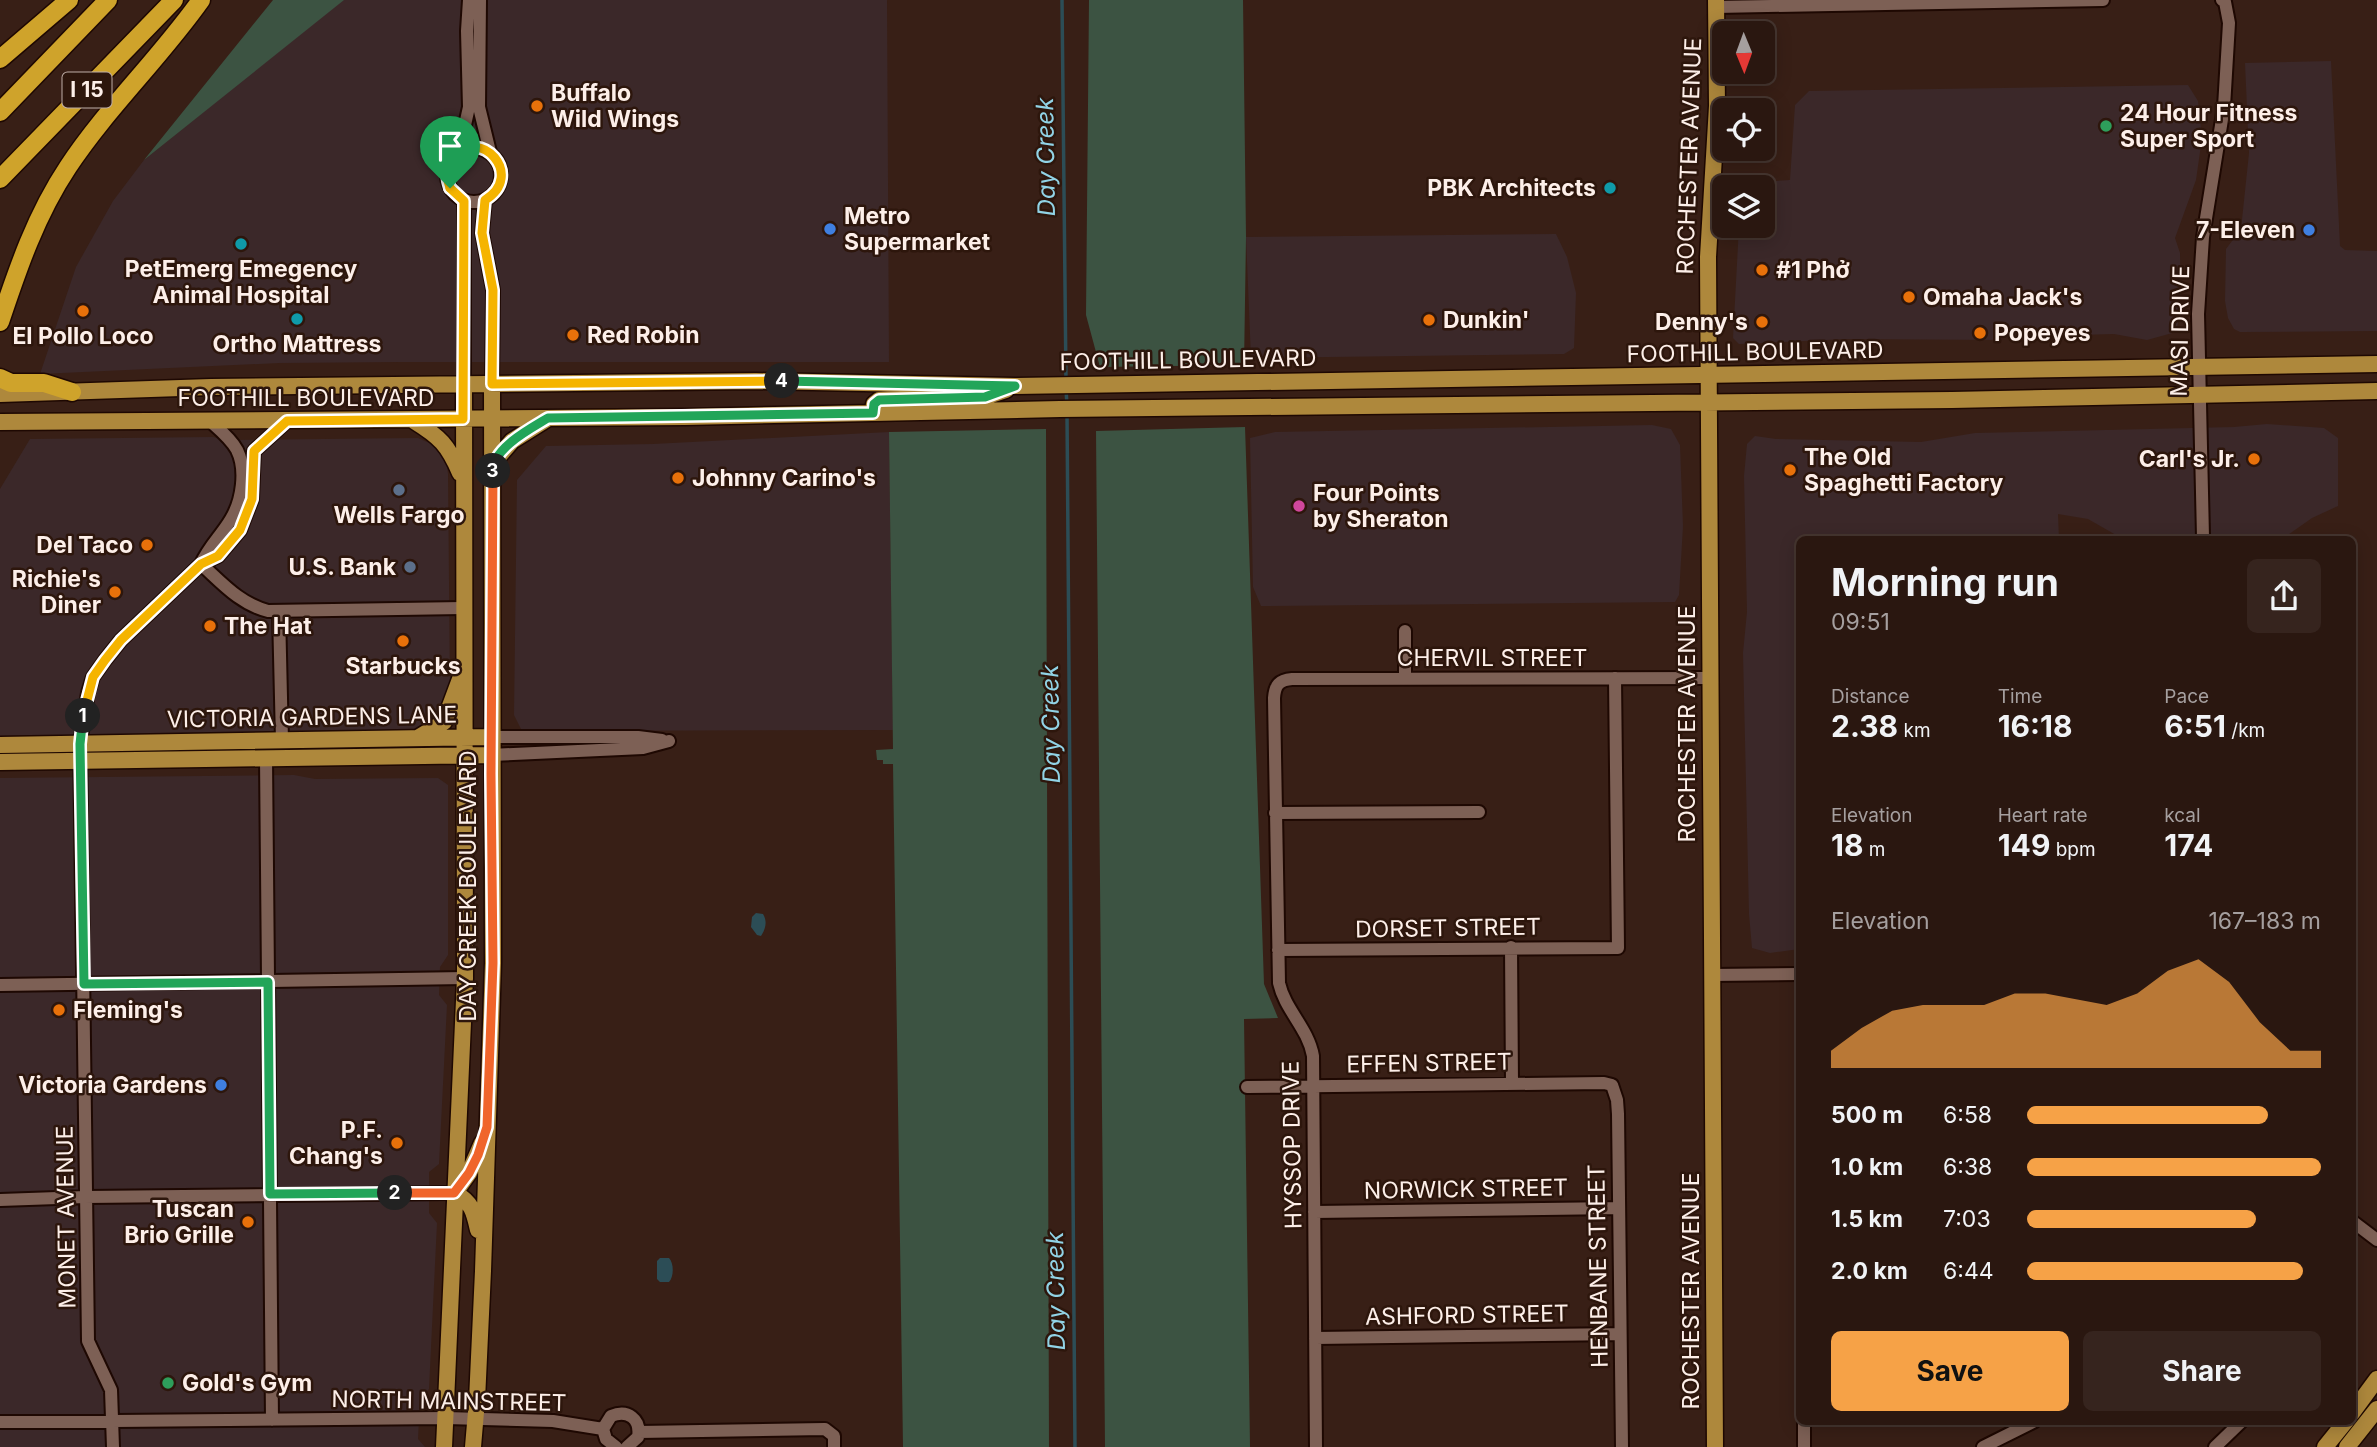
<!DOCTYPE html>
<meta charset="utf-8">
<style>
:root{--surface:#2a1710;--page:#36241e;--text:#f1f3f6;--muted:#a59f9f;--line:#463630;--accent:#f6a247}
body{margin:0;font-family:Inter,sans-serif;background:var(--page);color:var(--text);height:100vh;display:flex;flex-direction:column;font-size:26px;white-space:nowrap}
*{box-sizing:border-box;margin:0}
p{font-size:23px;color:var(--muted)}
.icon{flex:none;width:38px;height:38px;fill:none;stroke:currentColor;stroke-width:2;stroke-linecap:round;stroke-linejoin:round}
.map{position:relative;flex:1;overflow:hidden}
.drawer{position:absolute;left:1796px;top:536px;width:560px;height:889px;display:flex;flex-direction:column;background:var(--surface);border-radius:10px;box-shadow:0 4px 18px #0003,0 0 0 2px var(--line)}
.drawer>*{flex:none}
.needle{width:46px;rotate:179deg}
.controls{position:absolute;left:1712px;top:21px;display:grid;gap:14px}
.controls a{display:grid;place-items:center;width:63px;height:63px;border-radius:10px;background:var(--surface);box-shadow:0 4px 18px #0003,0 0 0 2px var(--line);font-size:35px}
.pin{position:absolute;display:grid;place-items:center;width:60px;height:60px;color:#fff;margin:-72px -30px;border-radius:50% 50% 50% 0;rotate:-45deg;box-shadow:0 0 7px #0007}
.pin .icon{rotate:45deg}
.km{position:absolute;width:35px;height:35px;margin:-18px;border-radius:50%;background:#222;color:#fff;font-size:19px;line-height:35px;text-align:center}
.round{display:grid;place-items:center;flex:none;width:74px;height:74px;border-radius:10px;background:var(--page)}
.head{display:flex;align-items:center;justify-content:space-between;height:119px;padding:0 35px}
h1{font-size:38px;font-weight:700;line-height:52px}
.metrics{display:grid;grid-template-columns:repeat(3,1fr);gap:10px;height:119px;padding:7px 35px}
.metrics div{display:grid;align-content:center}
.metrics b{font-size:30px;font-weight:700}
.metrics small{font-size:19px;font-weight:400}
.metrics p{font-size:19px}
.chart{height:196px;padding:14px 35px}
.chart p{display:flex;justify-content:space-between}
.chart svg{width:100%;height:126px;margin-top:7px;fill:var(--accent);opacity:.7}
.button{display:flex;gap:14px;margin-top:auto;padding:14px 35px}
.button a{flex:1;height:80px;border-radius:10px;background:var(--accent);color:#111;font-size:28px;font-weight:700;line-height:80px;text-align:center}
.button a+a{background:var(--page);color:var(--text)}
ul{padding:0 35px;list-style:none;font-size:23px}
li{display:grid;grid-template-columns:112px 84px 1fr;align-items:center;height:52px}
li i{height:18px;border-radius:9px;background:var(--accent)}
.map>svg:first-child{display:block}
.commercial{fill:#3b2829}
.green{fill:#3c5342}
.water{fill:#2c4d56}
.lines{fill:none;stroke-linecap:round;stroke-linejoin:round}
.stream{stroke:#2c4d56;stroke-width:3.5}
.minor-casing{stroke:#1e0802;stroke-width:16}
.major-casing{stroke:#1e0802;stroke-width:19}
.highway-casing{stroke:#1e0802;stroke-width:21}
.minor{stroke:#7d6055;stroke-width:12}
.major{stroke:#ae883c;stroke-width:16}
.highway{stroke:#cfa32b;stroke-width:18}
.split-1-casing{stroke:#fff;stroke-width:14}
.split-2-casing{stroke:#fff;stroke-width:14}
.split-3-casing{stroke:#fff;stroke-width:14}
.split-4-casing{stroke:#fff;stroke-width:14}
.split-5-casing{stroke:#fff;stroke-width:14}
.split-1{stroke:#f5b400;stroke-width:9}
.split-2{stroke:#22a559;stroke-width:9}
.split-3{stroke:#f0652b;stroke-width:9}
.split-4{stroke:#22a559;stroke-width:9}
.split-5{stroke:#f5b400;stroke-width:9}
.food-dot{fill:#e8710a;stroke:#2d160c;stroke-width:2.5}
.leisure-dot{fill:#2e9e5b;stroke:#2d160c;stroke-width:2.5}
.culture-dot{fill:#0f9aa8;stroke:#2d160c;stroke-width:2.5}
.shop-dot{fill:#3f7fe0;stroke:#2d160c;stroke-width:2.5}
.service-dot{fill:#5c6f8a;stroke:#2d160c;stroke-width:2.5}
.hotel-dot{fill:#d1479c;stroke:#2d160c;stroke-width:2.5}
.labels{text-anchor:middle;stroke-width:5;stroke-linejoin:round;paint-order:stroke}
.shield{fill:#2d160c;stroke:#bfaea7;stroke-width:2}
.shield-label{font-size:21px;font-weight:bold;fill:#fdefe9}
.poi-label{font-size:23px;font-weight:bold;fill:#fdefe9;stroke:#2d160c;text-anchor:start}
.street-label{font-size:23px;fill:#fdefe9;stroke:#2d160c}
.water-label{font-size:24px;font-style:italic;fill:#91d3e6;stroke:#2d160c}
</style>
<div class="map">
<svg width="2377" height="1447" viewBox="0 0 2377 1447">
<rect width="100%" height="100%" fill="#381f16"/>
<!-- commercial -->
<path class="commercial" d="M342,0H887L889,362H399L279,363L40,374L76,267L113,201L144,160Z
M2331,61L2340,246L2345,250L2377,251V331L2240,332L2234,329L2228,318L2225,301L2226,249L2241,229L2249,153L2245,63Z
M2188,85L2198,101L2202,138L2196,180L2175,238L2180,253L2181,309L2176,332L2147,340L2114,334L2003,337L2001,340L1846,339L1739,344L1733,338L1739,226H1762V187H1745L1746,183L1790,180L1795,105L1809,91Z
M1556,234L1567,257L1576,293L1574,348L1564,354L1251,358L1246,237Z
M2267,424L2324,428L2338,438V506L2312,518L2282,539H2123L2088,519L2058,514L2059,539H1799V949L1770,953L1752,948L1749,914L1743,653L1747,612L1744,476L1747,444L1755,436L1776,439L1921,442L1975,433L2234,427Z
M1652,425L1671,429L1680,445L1683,526L1679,595L1675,602L1261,606L1253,587L1250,438L1275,432Z
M889,432L893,730L522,731L514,715L517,480L546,446L653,444Z
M213,437L223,440L418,438L436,446L446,460L448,474L450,688L444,713L420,730L410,732L0,736V489L30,439Z
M294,775L315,779L438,778L448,785V955L440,967L439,995L447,1005L439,1164L429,1172V1213L437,1223L429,1389L420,1398L418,1439L425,1447H0V778Z"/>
<!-- green -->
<path class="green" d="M273,0H344L144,160Z
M1089,0H1243L1246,237L1244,365L1100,367L1086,315Z
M1245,427L1264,984L1278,1018L1244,1019L1250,1447H1105L1096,431Z
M1046,429L1049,1447H903L893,764H883V760H877L876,750L893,749L889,432Z"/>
<!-- water -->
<path class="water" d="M756,913L763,914C768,922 765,930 761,936L757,935L751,927L752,917Z
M660,1258H669C674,1263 674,1277 669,1282H660L657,1279V1261Z"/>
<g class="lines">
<!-- stream -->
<path class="stream" d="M1062,0L1066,381
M1066,389L1067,405
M1067,413L1075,1447"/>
<!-- minor casing -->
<g class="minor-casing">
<path id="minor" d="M480,0L479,107L490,152
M1716,7L2103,0
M447 175a27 27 0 1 1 54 0a27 27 0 1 1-54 0Z
M459,152L469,107L467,31L469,0
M485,200L482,233L493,290L492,384
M464,384V201
M2203,537L2198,314L2203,237L2224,107L2229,23L2225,2L2222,0
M201,564C222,583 240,604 268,611L463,608
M201,564C209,546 221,536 231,519C242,501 247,470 237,450C231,439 220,430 211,422
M279,612L282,741
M1405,679V631
M491,737H638L662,740
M491,755L643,748L669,741
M266,758L272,1420
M1275,813L1479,812
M1511,947L1512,1083
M1278,950L1618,948L1615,678
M1711,975L1799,974
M0,985L465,978
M1247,1087L1604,1083L1612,1085L1617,1100L1618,1114L1622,1447
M0,1200L86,1197L455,1193
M1314,1212L1618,1208
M2352,1221L2377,1240
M1315,1338L1620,1334
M0,1422L446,1418L553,1421L603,1429
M639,1432L825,1429L834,1436V1447
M113,1447L111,1390L88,1341L80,744L88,693L93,677L105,660L121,640L201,564L218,556L240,530L252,499L254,451L287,421
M616,1447L606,1439L603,1429L611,1416C628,1409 641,1419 638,1437L627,1447
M1316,1447L1313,1056C1308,1028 1285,1010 1279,983L1274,698C1275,685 1279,680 1292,679L1709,678
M1804,1447V1421
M1983,1447L2035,1421
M2215,1447L2242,1421"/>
</g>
<!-- major casing -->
<g class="major-casing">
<path id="major" d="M0,394L211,387L756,381L1015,386L2377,364
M873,413L874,404L879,400L985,397L1006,390
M414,421C440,437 448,445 460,473
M0,422L685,417L1060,409L1952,400L2377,391
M493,463L512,441L547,419
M419,737L444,722L460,679
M0,745L491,737
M0,762L491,755
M456,1191L469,1173L482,1143
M455,1193C472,1202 474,1212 478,1230
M2352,1413L2377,1379
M444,1447L465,978L464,384
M473,1447L477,1400L483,1271L493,963L492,384
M1715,1447L1708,257L1717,106L1716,0
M2325,1447L2346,1421
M2347,1447L2377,1409"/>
</g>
<!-- highway casing -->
<g class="highway-casing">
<path id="highway" d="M0,59L69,0
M0,112L108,0
M0,179L174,0
M0,322C18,268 36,215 68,167C107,108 160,58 201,0
M0,378L11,383H44L72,392"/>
</g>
<!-- minor -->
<use href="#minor" class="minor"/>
<!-- major -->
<use href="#major" class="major"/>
<!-- highway -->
<use href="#highway" class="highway"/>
</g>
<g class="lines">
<!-- split-1 casing -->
<g class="split-1-casing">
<path id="split-1" d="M83,716L93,677L105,660L121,640L201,564L218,556L240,530L252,499L254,451L287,421L463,419L464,201L450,188"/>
</g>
<!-- split-2 casing -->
<g class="split-2-casing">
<path id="split-2" d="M83,716L80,744L84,984L268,982L270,1194L395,1193"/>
</g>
<!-- split-3 casing -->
<g class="split-3-casing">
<path id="split-3" d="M395,1193H454L469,1173L478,1155L487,1127L493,963L491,774L493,471"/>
</g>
<!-- split-4 casing -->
<g class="split-4-casing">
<path id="split-4" d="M493,471C493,448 530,429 548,418L873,413L874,404L879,400L985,397L1015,386L782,381"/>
</g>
<!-- split-5 casing -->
<g class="split-5-casing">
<path id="split-5" d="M450,188C446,177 445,167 453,157C480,126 526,175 485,200L482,233L493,290L492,384L782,381"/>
</g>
<!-- split-1 -->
<use href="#split-1" class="split-1"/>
<!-- split-2 -->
<use href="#split-2" class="split-2"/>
<!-- split-3 -->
<use href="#split-3" class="split-3"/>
<!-- split-4 -->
<use href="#split-4" class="split-4"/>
<!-- split-5 -->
<use href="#split-5" class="split-5"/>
</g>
<!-- markers -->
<g class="food-dot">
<circle cx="537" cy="106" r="7"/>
<circle cx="1762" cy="270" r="7"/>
<circle cx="1909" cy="297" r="7"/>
<circle cx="83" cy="311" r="7"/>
<circle cx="1429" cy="320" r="7"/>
<circle cx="1762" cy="322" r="7"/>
<circle cx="1980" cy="333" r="7"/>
<circle cx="573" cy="335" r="7"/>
<circle cx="2254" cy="459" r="7"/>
<circle cx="1790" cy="470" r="7"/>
<circle cx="678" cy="478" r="7"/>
<circle cx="147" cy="545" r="7"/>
<circle cx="115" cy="592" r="7"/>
<circle cx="210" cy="626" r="7"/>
<circle cx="403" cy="641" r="7"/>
<circle cx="59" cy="1010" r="7"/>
<circle cx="397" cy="1143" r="7"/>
<circle cx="248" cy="1222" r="7"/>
</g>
<g class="leisure-dot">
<circle cx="2106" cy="126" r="7"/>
<circle cx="168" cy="1383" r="7"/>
</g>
<g class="culture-dot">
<circle cx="1610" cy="188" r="7"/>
<circle cx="241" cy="244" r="7"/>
<circle cx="297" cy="319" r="7"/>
</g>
<g class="shop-dot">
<circle cx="830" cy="229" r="7"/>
<circle cx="2309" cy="230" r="7"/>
<circle cx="221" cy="1085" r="7"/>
</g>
<g class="service-dot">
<circle cx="399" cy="490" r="7"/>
<circle cx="410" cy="567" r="7"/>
</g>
<circle class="hotel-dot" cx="1299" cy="506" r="7"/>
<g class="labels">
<!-- shield labels -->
<rect class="shield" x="62.5" y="72.5" width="49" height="35" rx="5"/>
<g class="shield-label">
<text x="87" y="97">I 15</text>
</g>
<!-- poi labels -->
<g class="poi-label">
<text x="551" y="101">Buffalo<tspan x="551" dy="26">Wild Wings</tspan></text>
<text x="2120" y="121">24 Hour Fitness<tspan x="2120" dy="26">Super Sport</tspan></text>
<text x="1596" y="196" text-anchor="end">PBK Architects</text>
<text x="844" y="224">Metro<tspan x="844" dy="26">Supermarket</tspan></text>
<text x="2295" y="238" text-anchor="end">7-Eleven</text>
<text x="241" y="277" text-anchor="middle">PetEmerg Emegency<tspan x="241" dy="26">Animal Hospital</tspan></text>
<text x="1776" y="278">#1 Phở</text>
<text x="1923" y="305">Omaha Jack's</text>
<text x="1443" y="328">Dunkin'</text>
<text x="1748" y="330" text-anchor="end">Denny's</text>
<text x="1994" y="341">Popeyes</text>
<text x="587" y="343">Red Robin</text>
<text x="83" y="344" text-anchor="middle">El Pollo Loco</text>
<text x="297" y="352" text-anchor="middle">Ortho Mattress</text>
<text x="1804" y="465">The Old<tspan x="1804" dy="26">Spaghetti Factory</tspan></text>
<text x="2240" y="467" text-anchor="end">Carl's Jr.</text>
<text x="692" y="486">Johnny Carino's</text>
<text x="1313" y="501">Four Points<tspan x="1313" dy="26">by Sheraton</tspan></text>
<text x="399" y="523" text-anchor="middle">Wells Fargo</text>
<text x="133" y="553" text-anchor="end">Del Taco</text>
<text x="396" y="575" text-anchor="end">U.S. Bank</text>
<text x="101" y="587" text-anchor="end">Richie's<tspan x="101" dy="26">Diner</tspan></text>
<text x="224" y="634">The Hat</text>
<text x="403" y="674" text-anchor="middle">Starbucks</text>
<text x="73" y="1018">Fleming's</text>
<text x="207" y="1093" text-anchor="end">Victoria Gardens</text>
<text x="383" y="1138" text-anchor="end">P.F.<tspan x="383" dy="26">Chang's</tspan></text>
<text x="234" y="1217" text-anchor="end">Tuscan<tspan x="234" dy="26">Brio Grille</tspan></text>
<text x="182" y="1391">Gold's Gym</text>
</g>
<!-- street labels -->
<g class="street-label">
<text transform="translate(1689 156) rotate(-88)" y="8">ROCHESTER AVENUE</text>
<text transform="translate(2180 331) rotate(-89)" y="8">MASI DRIVE</text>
<text transform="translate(1755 352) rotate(-1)" y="8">FOOTHILL BOULEVARD</text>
<text transform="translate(1188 360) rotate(-1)" y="8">FOOTHILL BOULEVARD</text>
<text x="306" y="406">FOOTHILL BOULEVARD</text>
<text x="1492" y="666">CHERVIL STREET</text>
<text transform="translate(312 717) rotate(-1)" y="8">VICTORIA GARDENS LANE</text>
<text transform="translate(1687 724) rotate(-90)" y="8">ROCHESTER AVENUE</text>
<text transform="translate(468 886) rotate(-90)" y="8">DAY CREEK BOULEVARD</text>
<text transform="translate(1448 928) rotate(-1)" y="8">DORSET STREET</text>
<text transform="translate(1429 1063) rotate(-1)" y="8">EFFEN STREET</text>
<text transform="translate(1292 1145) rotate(-91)" y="8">HYSSOP DRIVE</text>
<text transform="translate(1466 1189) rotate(-1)" y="8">NORWICK STREET</text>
<text transform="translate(66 1217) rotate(-91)" y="8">MONET AVENUE</text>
<text transform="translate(1598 1266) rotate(-91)" y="8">HENBANE STREET</text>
<text transform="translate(1691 1291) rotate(-90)" y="8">ROCHESTER AVENUE</text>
<text transform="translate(1467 1315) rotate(-1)" y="8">ASHFORD STREET</text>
<text transform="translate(449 1401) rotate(1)" y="8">NORTH MAINSTREET</text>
</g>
<!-- water labels -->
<g class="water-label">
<text transform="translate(1046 157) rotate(-91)" y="8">Day Creek</text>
<text transform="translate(1051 724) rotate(-91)" y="8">Day Creek</text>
<text transform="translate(1056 1291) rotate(-91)" y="8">Day Creek</text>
</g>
</g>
</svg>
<div class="controls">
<a><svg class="needle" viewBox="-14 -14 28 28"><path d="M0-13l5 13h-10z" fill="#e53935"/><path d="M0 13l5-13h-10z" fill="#a59f9f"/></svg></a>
<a><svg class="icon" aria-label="locate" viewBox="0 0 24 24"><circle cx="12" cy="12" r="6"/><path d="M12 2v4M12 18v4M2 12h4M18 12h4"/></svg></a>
<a><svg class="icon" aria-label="layers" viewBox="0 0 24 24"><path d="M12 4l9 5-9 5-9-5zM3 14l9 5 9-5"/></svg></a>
</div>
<div class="pin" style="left:450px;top:188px;background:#1e9e55"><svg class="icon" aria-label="arrive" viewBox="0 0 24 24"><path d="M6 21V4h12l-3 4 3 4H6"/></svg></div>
<b class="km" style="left:83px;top:716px">1</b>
<b class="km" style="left:395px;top:1193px">2</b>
<b class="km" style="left:493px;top:471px">3</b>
<b class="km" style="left:782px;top:381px">4</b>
<section class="drawer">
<div class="head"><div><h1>Morning run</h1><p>09:51</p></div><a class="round"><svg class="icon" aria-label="share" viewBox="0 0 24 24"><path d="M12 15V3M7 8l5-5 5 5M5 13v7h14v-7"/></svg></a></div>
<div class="metrics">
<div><p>Distance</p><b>2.38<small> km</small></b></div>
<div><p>Time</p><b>16:18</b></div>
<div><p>Pace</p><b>6:51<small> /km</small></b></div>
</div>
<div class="metrics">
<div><p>Elevation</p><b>18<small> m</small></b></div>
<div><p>Heart rate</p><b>149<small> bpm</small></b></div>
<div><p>kcal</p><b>174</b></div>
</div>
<div class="chart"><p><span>Elevation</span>167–183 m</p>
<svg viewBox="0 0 160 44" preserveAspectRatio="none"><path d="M0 44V38L10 30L20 24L30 22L40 22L50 22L60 18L70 18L80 20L90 22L100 18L110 10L120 6L130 14L140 28L150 38L160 38V44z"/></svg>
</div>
<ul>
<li><b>500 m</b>6:58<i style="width:82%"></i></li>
<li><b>1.0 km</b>6:38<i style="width:100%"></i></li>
<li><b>1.5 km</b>7:03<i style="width:78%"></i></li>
<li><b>2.0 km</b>6:44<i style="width:94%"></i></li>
</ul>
<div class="button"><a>Save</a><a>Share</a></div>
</section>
</div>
